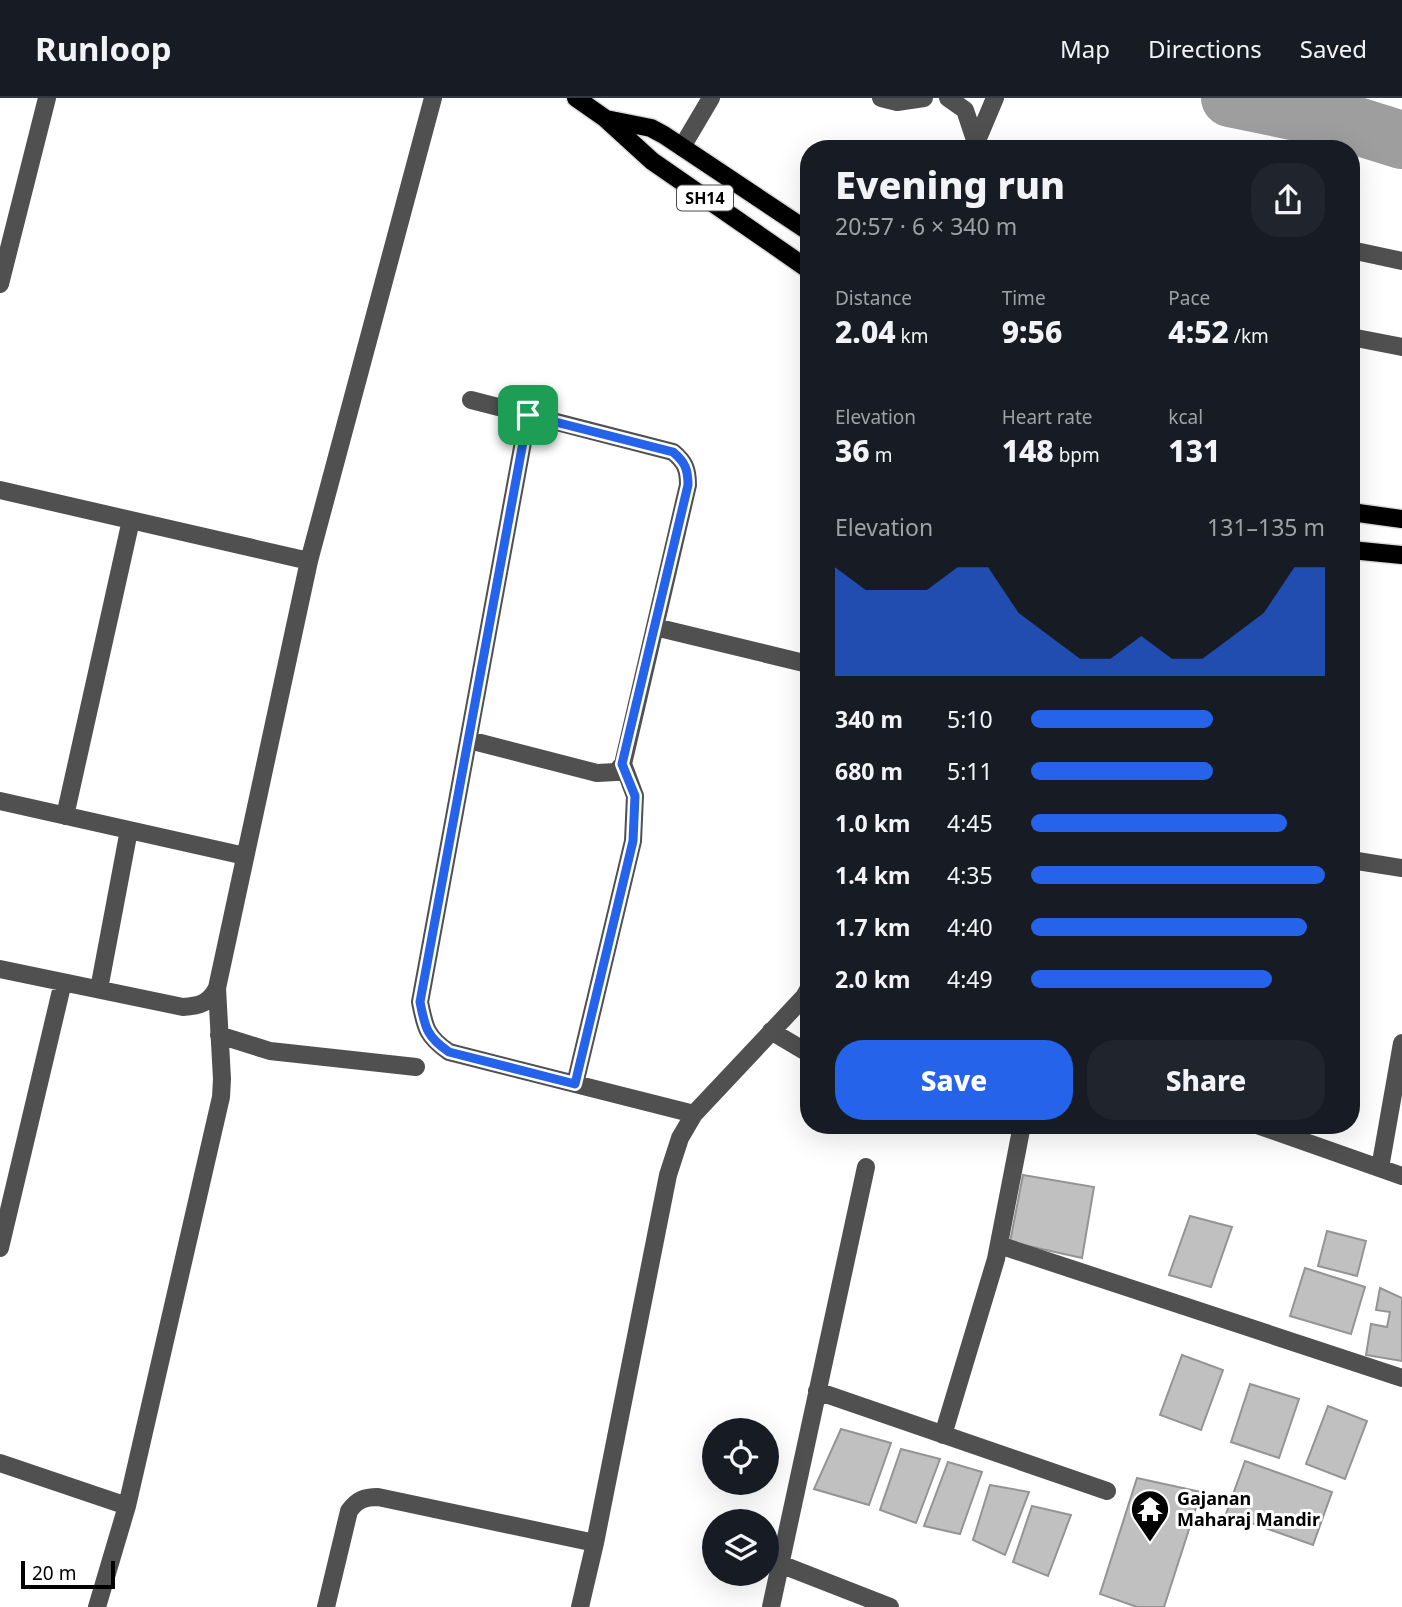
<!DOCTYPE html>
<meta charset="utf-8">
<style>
:root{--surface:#171b24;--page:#20242c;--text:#f1f3f6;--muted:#9ea1a6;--line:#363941;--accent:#2563eb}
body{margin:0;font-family:"Noto Sans",sans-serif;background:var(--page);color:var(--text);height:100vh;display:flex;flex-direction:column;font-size:26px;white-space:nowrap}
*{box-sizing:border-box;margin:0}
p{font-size:23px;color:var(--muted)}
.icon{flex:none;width:38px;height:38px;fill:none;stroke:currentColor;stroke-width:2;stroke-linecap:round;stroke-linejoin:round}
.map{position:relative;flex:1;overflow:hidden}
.panel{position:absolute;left:800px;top:42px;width:560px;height:994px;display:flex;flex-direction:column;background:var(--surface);border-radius:28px;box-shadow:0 7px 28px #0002}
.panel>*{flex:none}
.fabs{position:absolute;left:702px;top:1320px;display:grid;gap:14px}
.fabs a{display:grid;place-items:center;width:77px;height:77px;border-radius:50%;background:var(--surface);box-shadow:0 7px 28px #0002;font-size:35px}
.scale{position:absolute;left:21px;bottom:18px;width:94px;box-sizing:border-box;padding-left:7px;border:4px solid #000;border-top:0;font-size:19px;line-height:24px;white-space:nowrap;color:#000;-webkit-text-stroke:5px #fff;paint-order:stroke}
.pin{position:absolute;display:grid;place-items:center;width:60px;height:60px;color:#fff;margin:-30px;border-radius:14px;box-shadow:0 4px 10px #0006}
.round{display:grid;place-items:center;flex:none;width:74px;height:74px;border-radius:28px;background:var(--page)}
.head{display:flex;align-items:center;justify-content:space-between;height:119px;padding:0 35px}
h1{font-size:38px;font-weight:800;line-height:52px}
.metrics{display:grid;grid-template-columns:repeat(3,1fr);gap:10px;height:119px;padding:7px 35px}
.metrics div{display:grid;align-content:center}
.metrics b{font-size:30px;font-weight:800}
.metrics small{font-size:19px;font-weight:400}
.metrics p{font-size:19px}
.chart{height:196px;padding:14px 35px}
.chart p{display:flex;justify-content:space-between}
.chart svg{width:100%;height:126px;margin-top:7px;fill:var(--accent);opacity:.7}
.button{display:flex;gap:14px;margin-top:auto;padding:14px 35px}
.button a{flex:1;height:80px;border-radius:28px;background:var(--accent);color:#fff;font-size:28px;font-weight:800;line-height:80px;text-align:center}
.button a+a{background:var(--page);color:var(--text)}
ul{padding:0 35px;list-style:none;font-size:23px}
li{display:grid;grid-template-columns:112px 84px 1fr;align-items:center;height:52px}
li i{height:18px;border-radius:9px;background:var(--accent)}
header{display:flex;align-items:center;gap:42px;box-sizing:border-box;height:98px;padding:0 35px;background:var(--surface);border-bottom:2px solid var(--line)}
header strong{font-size:33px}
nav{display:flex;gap:38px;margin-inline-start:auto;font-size:24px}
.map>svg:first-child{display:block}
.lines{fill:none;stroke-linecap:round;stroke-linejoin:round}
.river{stroke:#9e9e9e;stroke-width:58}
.building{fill:#c0c0c0;stroke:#949494;stroke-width:2}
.major-casing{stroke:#dbdbdb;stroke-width:21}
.minor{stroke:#505050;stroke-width:18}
.major{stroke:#000;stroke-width:18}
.route-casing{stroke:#fff;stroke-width:14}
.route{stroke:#2563eb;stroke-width:9}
.labels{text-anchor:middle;stroke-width:6;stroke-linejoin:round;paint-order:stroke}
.shield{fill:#fff;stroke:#4c4c4c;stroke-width:2}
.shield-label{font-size:16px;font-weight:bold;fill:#000}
.poi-label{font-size:18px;font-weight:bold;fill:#000;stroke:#fff;text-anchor:start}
</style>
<header>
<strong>Runloop</strong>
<nav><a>Map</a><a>Directions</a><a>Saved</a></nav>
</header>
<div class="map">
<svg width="1402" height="1509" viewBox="0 0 1402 1509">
<rect width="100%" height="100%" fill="#fff"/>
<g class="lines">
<!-- river -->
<path class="river" d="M1230,0L1341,23L1402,42"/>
</g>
<!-- building -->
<path class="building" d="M1023,1077L1094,1089L1082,1160L1010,1144Z
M1190,1118L1232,1129L1211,1189L1169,1177Z
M1327,1133L1366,1143L1357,1178L1318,1168Z
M1305,1170L1365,1189L1351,1236L1290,1218Z
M1380,1190L1402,1200V1263L1366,1257L1371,1226L1387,1229L1390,1214L1376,1212Z
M1182,1257L1223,1272L1201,1332L1160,1317Z
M1250,1286L1299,1301L1279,1360L1231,1344Z
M1328,1308L1367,1323L1345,1381L1306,1366Z
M841,1331L891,1345L869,1407L814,1391Z
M901,1351L940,1361L916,1425L880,1412Z
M1245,1363L1332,1394L1313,1447L1226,1416Z
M948,1364L982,1374L960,1436L924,1428Z
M1137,1380L1201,1394L1164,1509H1137L1100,1496Z
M990,1387L1029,1394L1005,1457L973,1442Z
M1032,1408L1071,1417L1048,1478L1013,1464Z"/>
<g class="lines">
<!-- major casing -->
<g class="major-casing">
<path id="major" d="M576,0L606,21L652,63L808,171
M606,21L651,30L664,37L808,133
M1351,414L1402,421
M1351,452L1402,457"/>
</g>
<!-- minor -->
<path class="minor" d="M881,0L897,4L924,0
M948,0L965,12L978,51
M976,45L995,0
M682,49L711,0
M1351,152L1402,163
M0,186L47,0
M1351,239L1402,249
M528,317L420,904C425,930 427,939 449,954L694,1016
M0,392L309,463
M655,529L808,566
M469,642L597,675L616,674L623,666L688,387C688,371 685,364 673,354L471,302
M0,703L245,758
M65,718L131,422
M1351,762L1402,770
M0,871L183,909C200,908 209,905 217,890L309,463L433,0
M99,891L129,732
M771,933L808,955
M219,937L270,953L416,969
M575,986L633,743L635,698L623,666
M1257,1027L1402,1078
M1380,1070L1402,945
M999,1147L1402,1280
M0,1150L63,884
M817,1293L1107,1393
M943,1337L996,1161L1022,1027
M0,1365L127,1408
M780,1466L890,1509
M97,1509L127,1408L221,999L222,981L217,890
M326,1509L349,1413C357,1402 364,1399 378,1399L595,1445
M580,1509L595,1445L668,1077L680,1040L694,1016L804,899L808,892
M771,1509L866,1069"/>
<!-- major -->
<use href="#major" class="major"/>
</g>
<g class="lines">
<!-- route casing -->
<g class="route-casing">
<path id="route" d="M528,317L673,354C685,364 688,371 688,387L622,666L635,698L633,743L575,986L449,954C427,939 425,930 420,904Z"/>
</g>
<!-- route -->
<use href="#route" class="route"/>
</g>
<!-- icons -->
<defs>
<g id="temple-pin" transform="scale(2.0125)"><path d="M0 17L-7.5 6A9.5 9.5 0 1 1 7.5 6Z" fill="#000" stroke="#fff"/><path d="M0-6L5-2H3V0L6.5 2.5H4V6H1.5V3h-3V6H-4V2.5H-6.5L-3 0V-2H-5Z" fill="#fff"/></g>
</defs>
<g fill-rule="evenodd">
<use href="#temple-pin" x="1150" y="1411"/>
</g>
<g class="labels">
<!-- shield labels -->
<rect class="shield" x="677" y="87.5" width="56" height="25" rx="5"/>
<g class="shield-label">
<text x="705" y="106">SH14</text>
</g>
<!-- poi labels -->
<g class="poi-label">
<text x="1177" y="1407">Gajanan<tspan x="1177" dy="21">Maharaj Mandir</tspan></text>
</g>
</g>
</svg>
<div class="fabs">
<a><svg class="icon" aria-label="locate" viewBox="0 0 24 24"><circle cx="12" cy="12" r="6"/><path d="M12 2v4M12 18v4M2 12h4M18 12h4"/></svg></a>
<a><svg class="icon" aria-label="layers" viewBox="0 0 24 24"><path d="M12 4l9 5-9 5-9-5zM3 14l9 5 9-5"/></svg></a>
</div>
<div class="scale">20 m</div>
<div class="pin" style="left:528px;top:317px;background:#1e9e55"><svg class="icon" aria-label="arrive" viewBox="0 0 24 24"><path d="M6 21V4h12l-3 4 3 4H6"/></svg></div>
<section class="panel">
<div class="head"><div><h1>Evening run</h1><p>20:57 · 6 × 340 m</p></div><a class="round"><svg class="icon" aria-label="share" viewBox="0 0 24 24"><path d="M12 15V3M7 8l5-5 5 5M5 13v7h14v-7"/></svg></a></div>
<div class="metrics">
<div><p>Distance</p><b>2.04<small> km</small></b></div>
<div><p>Time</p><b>9:56</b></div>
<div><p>Pace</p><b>4:52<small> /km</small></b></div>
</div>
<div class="metrics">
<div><p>Elevation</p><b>36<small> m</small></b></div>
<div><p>Heart rate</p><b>148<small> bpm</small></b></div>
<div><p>kcal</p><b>131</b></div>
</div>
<div class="chart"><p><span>Elevation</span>131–135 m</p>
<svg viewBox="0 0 160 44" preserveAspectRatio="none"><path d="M0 44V6L10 14L20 14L30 14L40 6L50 6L60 22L70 30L80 38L90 38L100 30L110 38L120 38L130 30L140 22L150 6L160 6V44z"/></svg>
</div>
<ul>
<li><b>340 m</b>5:10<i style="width:62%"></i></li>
<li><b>680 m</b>5:11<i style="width:62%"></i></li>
<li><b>1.0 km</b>4:45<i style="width:87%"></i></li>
<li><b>1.4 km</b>4:35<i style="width:100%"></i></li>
<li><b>1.7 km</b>4:40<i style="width:94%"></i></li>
<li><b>2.0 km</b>4:49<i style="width:82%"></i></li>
</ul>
<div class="button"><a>Save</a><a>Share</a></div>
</section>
</div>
